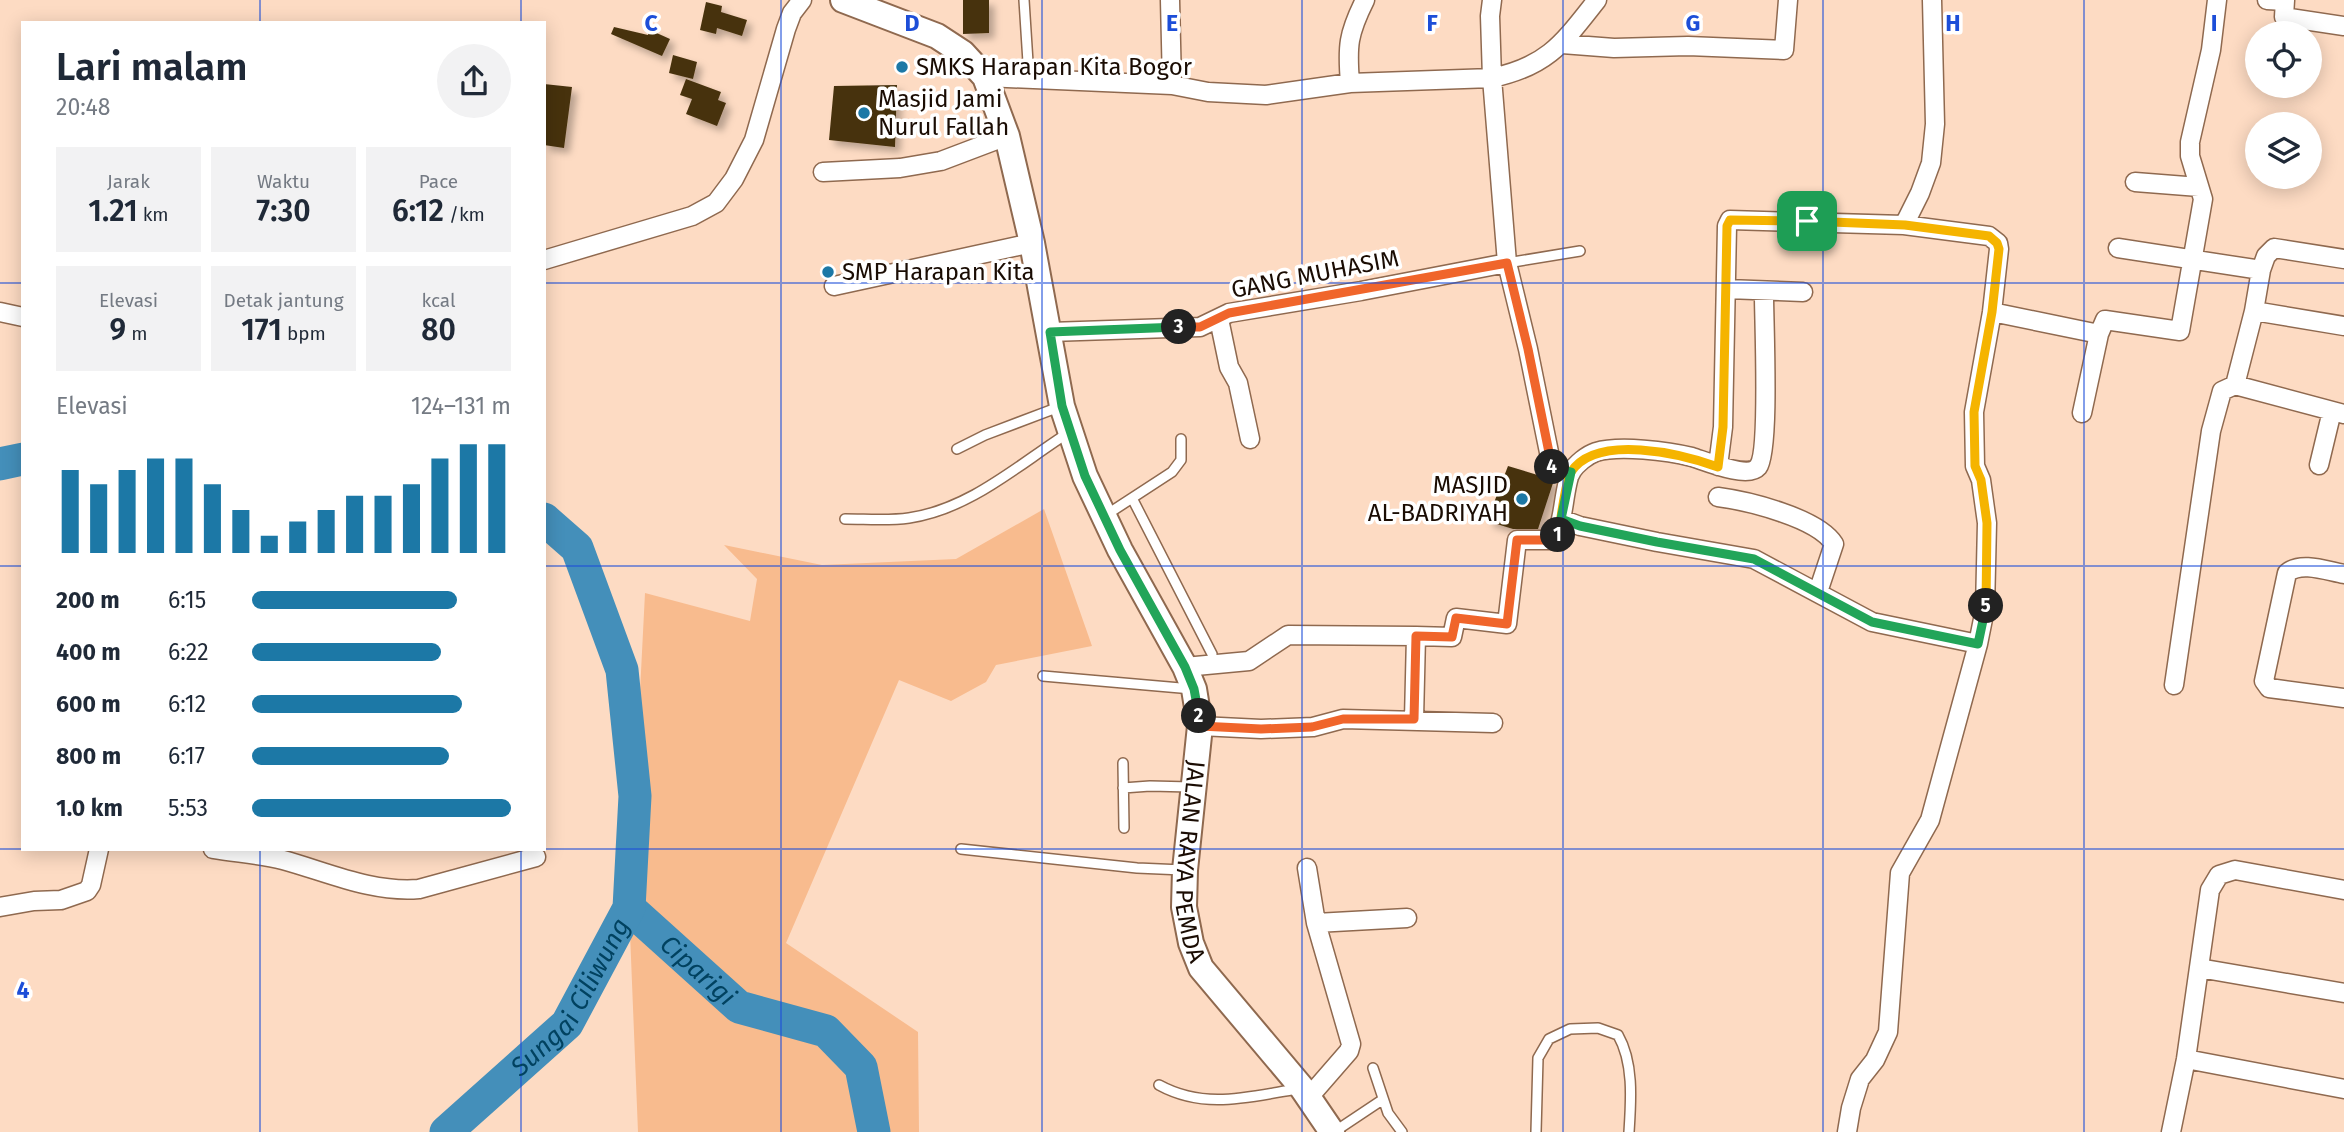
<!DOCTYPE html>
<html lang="id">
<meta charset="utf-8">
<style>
:root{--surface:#fff;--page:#f2f2f3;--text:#1f2937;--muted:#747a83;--accent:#1c78a6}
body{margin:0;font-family:"Fira Sans",sans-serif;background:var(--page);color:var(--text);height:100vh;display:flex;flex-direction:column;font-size:26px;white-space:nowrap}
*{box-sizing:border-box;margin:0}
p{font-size:23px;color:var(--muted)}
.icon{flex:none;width:38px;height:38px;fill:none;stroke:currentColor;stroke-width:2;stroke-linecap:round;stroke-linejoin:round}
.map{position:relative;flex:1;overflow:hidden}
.details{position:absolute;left:21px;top:21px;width:525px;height:830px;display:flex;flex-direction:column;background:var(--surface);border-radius:0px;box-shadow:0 4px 18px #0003}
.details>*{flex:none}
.tools{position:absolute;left:2245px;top:21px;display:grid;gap:14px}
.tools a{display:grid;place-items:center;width:77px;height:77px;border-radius:50%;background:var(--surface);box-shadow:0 4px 18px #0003;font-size:35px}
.pin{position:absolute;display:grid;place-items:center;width:60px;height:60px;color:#fff;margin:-30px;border-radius:14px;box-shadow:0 4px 10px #0006}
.km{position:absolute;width:35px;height:35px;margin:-18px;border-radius:50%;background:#222;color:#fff;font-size:19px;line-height:35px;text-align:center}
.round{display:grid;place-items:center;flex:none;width:74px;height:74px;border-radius:37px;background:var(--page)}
.summary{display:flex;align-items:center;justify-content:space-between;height:119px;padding:0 35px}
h1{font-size:38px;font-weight:600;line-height:52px}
.figures{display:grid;grid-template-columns:repeat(3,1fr);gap:10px;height:119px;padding:7px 35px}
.figures div{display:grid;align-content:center;border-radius:0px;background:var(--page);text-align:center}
.figures b{font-size:30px;font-weight:600}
.figures small{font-size:19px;font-weight:400}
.figures p{font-size:19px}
.chart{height:196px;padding:14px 35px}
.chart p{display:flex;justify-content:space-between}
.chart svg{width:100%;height:126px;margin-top:7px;stroke:var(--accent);stroke-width:6}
ul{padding:0 35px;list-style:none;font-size:23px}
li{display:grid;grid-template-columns:112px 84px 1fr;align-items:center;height:52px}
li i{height:18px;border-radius:9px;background:var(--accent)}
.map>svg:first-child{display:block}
.green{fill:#f8bb8e}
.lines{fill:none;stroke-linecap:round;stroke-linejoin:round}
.river{stroke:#448fba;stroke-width:33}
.building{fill:#47320d;filter:url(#shadow)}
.lane-casing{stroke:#8f694f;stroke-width:12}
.street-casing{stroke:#8f694f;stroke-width:21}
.secondary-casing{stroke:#8f694f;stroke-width:28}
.lane{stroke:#fff;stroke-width:9}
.street{stroke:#fff;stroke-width:18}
.secondary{stroke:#fff;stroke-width:24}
.split-1-casing{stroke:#fff;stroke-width:14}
.split-2-casing{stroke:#fff;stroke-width:14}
.split-3-casing{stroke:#fff;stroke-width:14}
.split-4-casing{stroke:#fff;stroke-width:14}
.split-5-casing{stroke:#fff;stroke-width:14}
.split-6-casing{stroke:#fff;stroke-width:14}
.split-1{stroke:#f5b400;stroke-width:9}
.split-2{stroke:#f0652b;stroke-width:9}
.split-3{stroke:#22a559;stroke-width:9}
.split-4{stroke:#f0652b;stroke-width:9}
.split-5{stroke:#22a559;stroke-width:9}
.split-6{stroke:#f5b400;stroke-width:9}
.grid{fill:none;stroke:#1d4ed8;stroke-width:2;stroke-opacity:0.55}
.poi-dot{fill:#1c78a6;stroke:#fff;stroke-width:2.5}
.labels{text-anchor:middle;stroke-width:7;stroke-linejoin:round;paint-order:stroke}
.poi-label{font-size:24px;fill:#1a0c03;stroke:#fff;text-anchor:start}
.street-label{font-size:24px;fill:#1a0c03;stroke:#fff}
.water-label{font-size:26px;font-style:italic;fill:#014260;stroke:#fff}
.grid-label{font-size:23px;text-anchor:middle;font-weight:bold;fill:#1d4ed8;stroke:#fff;stroke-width:7;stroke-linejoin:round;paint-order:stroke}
</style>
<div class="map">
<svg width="2344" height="1132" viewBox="0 0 2344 1132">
<defs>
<filter id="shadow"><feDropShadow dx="5.5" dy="5.5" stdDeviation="3.5" flood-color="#0004"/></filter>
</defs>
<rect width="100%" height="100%" fill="#fddbc3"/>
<!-- green -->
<path class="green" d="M1044,509L1092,646L996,665L986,682L951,701L899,680L786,943L918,1032L919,1132H638L629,908L645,593L750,621L757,579L724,545L822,565L956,559Z"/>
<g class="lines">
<!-- river -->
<g class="river">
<path d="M0,464L23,459"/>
<path id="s1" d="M629,908L739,1007L826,1031L861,1067L874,1132"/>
<path id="s2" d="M446,1132L567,1024L629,908L635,796L622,670L577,548L544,519"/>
</g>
</g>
<!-- building -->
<path class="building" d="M963,0H989V33L963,34Z
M706,2L722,6L721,12L747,20L742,36L717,28L716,34L700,30Z
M614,27L648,35L650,30L670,39L662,56L611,34Z
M673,55L697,62L693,79L669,73Z
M686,79L721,92L718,100L726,103L717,126L686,114L692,99L680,95Z
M544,84L572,87L564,148L544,145Z
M897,85L895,147L829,140L834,86Z
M1508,466L1554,480L1538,529H1513L1487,521Z"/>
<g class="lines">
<!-- lane casing -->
<g class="lane-casing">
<path id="lane" d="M1024,0L1029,78
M1507,263L1580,251
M957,449L985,435L1059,407
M1132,498L1212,654
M1106,515L1172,472L1181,460V439
M845,519C866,519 889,521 909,518C970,509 1018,465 1068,433
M1043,676L1192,689
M1123,763L1124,828
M1123,788L1150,786L1191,787
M961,849L1137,868L1183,870
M1373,1068L1388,1113L1402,1132
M1159,1085C1205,1110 1248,1097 1297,1089
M1334,1132L1382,1100
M1536,1132L1538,1058L1549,1039L1570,1029L1598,1028L1618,1035C1634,1063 1631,1101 1629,1132"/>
</g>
<!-- street casing -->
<g class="street-casing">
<path id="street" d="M1170,0L1172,85
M1492,0L1490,16L1492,78L1507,263L1528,349L1552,467L1571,473
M2267,0L2285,1
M2285,0L2284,17L2344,26
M1562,44L1614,48L1688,46L1784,50L1788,0
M985,77L1172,85L1208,92L1266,95L1350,83L1492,78C1548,66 1563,43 1597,0
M1350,83C1347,46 1348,34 1365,0
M823,172L900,168L941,161L1007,136
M2135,182L2199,187
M1904,225L1920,193L1931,163L1935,124L1932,0
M2118,248L2261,270
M544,260L692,216L716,203L734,179L754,140L786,29L792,13L802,0
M834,286L1032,243
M1727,289L1803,292
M1764,296C1764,323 1770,452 1758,467C1748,479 1705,461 1692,457C1668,451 1619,445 1596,452C1587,455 1576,464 1571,472C1566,481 1564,507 1561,519L1580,526L1657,542L1754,559L1872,622L1978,644
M2254,311L2344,326
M0,312L23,317
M1992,312L2099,334
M1219,319L1229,367L1238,383L1250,439
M1050,332L1200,327L1229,313L1361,291L1507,263
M2235,385L2254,311L2261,270L2266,256L2274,248L2344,259
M2082,413L2099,334L2105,320L2180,331L2203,199L2190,156V142L2211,50L2217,0
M2319,465L2332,411
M1718,466L1723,427L1727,226L1730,220L1904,225L1989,236L1998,243L1999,249L1992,312L1974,412L1975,466L1981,480L1987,523L1985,609L1978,644L1930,820L1900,873L1888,1032L1875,1060L1860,1079L1851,1108L1847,1132
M1718,497C1748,501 1818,518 1834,544L1818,592
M2344,574C2327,571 2301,561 2287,573L2264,681L2269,688L2344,698
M1185,667L1249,661L1288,635L1416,636
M2174,685L2211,431L2222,391L2235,385L2344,414
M1414,719L1416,636L1452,637L1456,618L1507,624L1517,540H1556L1561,519
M1200,726L1261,729L1313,727L1343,719L1493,723
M213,849C236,853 260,854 283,860C327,872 372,893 419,889L536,857
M1307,868L1316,923L1351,1044L1349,1051L1309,1097
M0,907L34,901L61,900L87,891L91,885L99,849
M1316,923L1407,918
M2199,968L2344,993
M2186,1059L2344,1089
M2171,1132L2186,1059L2210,890L2219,875L2235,870L2344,890"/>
</g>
<!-- secondary casing -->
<g class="secondary-casing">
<g id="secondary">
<path id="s3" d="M843,0L937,36L963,53L985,77L1007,136L1032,243L1062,406L1085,476L1120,550L1185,667L1194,689L1200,726L1185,870L1184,907L1191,943L1201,968L1302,1088L1332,1132"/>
</g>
</g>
<!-- lane -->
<use href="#lane" class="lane"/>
<!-- street -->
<use href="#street" class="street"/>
<!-- secondary -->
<use href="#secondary" class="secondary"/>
</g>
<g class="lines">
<!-- split-1 casing -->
<g class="split-1-casing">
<path id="split-1" d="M1558,535C1561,521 1565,481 1571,472C1597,433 1682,454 1718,467L1723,427L1727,226L1730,220L1807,221"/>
</g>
<!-- split-2 casing -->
<g class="split-2-casing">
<path id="split-2" d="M1199,716L1200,726L1261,729L1312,727L1343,719H1414L1416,636L1452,637L1456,618L1507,624L1517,540H1556L1558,535"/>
</g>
<!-- split-3 casing -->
<g class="split-3-casing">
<path id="split-3" d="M1179,327L1050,332L1062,406L1085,476L1120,550L1185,667L1194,689L1199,716"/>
</g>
<!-- split-4 casing -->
<g class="split-4-casing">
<path id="split-4" d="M1179,327H1200L1229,313L1507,263L1528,349L1552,467"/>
</g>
<!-- split-5 casing -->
<g class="split-5-casing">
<path id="split-5" d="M1552,467L1571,472L1561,519L1580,526L1657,542L1754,559L1872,622L1978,644L1986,606"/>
</g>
<!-- split-6 casing -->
<g class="split-6-casing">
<path id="split-6" d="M1807,221L1905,225L1989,236L1997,243L1999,249L1992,312L1974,412L1975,466L1981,480L1987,523L1986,606"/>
</g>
<!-- split-1 -->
<use href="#split-1" class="split-1"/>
<!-- split-2 -->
<use href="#split-2" class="split-2"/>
<!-- split-3 -->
<use href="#split-3" class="split-3"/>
<!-- split-4 -->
<use href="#split-4" class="split-4"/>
<!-- split-5 -->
<use href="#split-5" class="split-5"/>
<!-- split-6 -->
<use href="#split-6" class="split-6"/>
</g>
<!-- grid -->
<path class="grid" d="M260,0V23M521,0V23M781,0V1132M1042,0V1132M1302,0V1132M1563,0V1132M1823,0V1132M2084,0V1132M0,283H23M544,283H2344M0,566H23M544,566H2344M0,849H2344M260,849V1132M521,849V1132"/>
<!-- markers -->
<g class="poi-dot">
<circle cx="902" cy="67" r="7"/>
<circle cx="864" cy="113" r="7"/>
<circle cx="828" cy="272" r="7"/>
<circle cx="1522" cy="499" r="7"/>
</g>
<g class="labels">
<!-- poi labels -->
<g class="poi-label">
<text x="916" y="75">SMKS Harapan Kita Bogor</text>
<text x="878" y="107">Masjid Jami<tspan x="878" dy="28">Nurul Fallah</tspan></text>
<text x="842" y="280">SMP Harapan Kita</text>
<text x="1508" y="493" text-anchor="end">MASJID<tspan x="1508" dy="28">AL-BADRIYAH</tspan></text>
</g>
<!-- street labels -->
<g class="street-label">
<text transform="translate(1315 274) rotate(-11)" y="8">GANG MUHASIM</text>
<text dy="8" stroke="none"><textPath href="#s3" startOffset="990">JALAN RAYA PEMDA</textPath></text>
</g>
<!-- water labels -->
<g class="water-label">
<text dy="9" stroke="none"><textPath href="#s1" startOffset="93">Ciparigi</textPath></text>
<text dy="9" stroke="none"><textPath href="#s2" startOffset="186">Sungai Ciliwung</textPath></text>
</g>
</g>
<g class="grid-label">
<text x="651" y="31">C</text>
<text x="912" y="31">D</text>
<text x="1172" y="31">E</text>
<text x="1432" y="31">F</text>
<text x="1693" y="31">G</text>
<text x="1953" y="31">H</text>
<text x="2214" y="31">I</text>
<text x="23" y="998">4</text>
</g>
</svg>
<div class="tools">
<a><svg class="icon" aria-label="locate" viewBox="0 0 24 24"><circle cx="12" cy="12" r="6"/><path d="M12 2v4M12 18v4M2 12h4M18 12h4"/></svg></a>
<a><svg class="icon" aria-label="layers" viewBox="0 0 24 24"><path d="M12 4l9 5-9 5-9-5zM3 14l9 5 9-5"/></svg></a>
</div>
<div class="pin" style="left:1807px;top:221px;background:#1e9e55"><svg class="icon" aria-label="arrive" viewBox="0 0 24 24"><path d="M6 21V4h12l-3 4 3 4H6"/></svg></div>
<b class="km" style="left:1558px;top:535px">1</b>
<b class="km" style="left:1199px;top:716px">2</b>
<b class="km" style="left:1179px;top:327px">3</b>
<b class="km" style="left:1552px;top:467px">4</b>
<b class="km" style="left:1986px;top:606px">5</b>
<section class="details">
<div class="summary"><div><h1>Lari malam</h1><p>20:48</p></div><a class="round"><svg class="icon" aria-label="share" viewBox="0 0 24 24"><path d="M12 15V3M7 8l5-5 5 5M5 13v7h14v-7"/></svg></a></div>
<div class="figures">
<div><p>Jarak</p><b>1.21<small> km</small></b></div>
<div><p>Waktu</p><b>7:30</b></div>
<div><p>Pace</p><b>6:12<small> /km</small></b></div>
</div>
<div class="figures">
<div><p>Elevasi</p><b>9<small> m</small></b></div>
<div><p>Detak jantung</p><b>171<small> bpm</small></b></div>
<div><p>kcal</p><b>80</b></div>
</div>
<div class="chart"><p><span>Elevasi</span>124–131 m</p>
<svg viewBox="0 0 160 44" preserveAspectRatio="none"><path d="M5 44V15M15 44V20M25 44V15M35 44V11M45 44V11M55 44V20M65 44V29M75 44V38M85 44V33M95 44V29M105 44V24M115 44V24M125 44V20M135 44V11M145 44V6M155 44V6"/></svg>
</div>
<ul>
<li><b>200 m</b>6:15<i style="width:79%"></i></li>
<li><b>400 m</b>6:22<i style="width:73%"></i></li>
<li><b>600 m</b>6:12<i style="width:81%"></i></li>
<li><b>800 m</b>6:17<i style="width:76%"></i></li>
<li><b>1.0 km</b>5:53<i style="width:100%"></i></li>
</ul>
</section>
</div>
